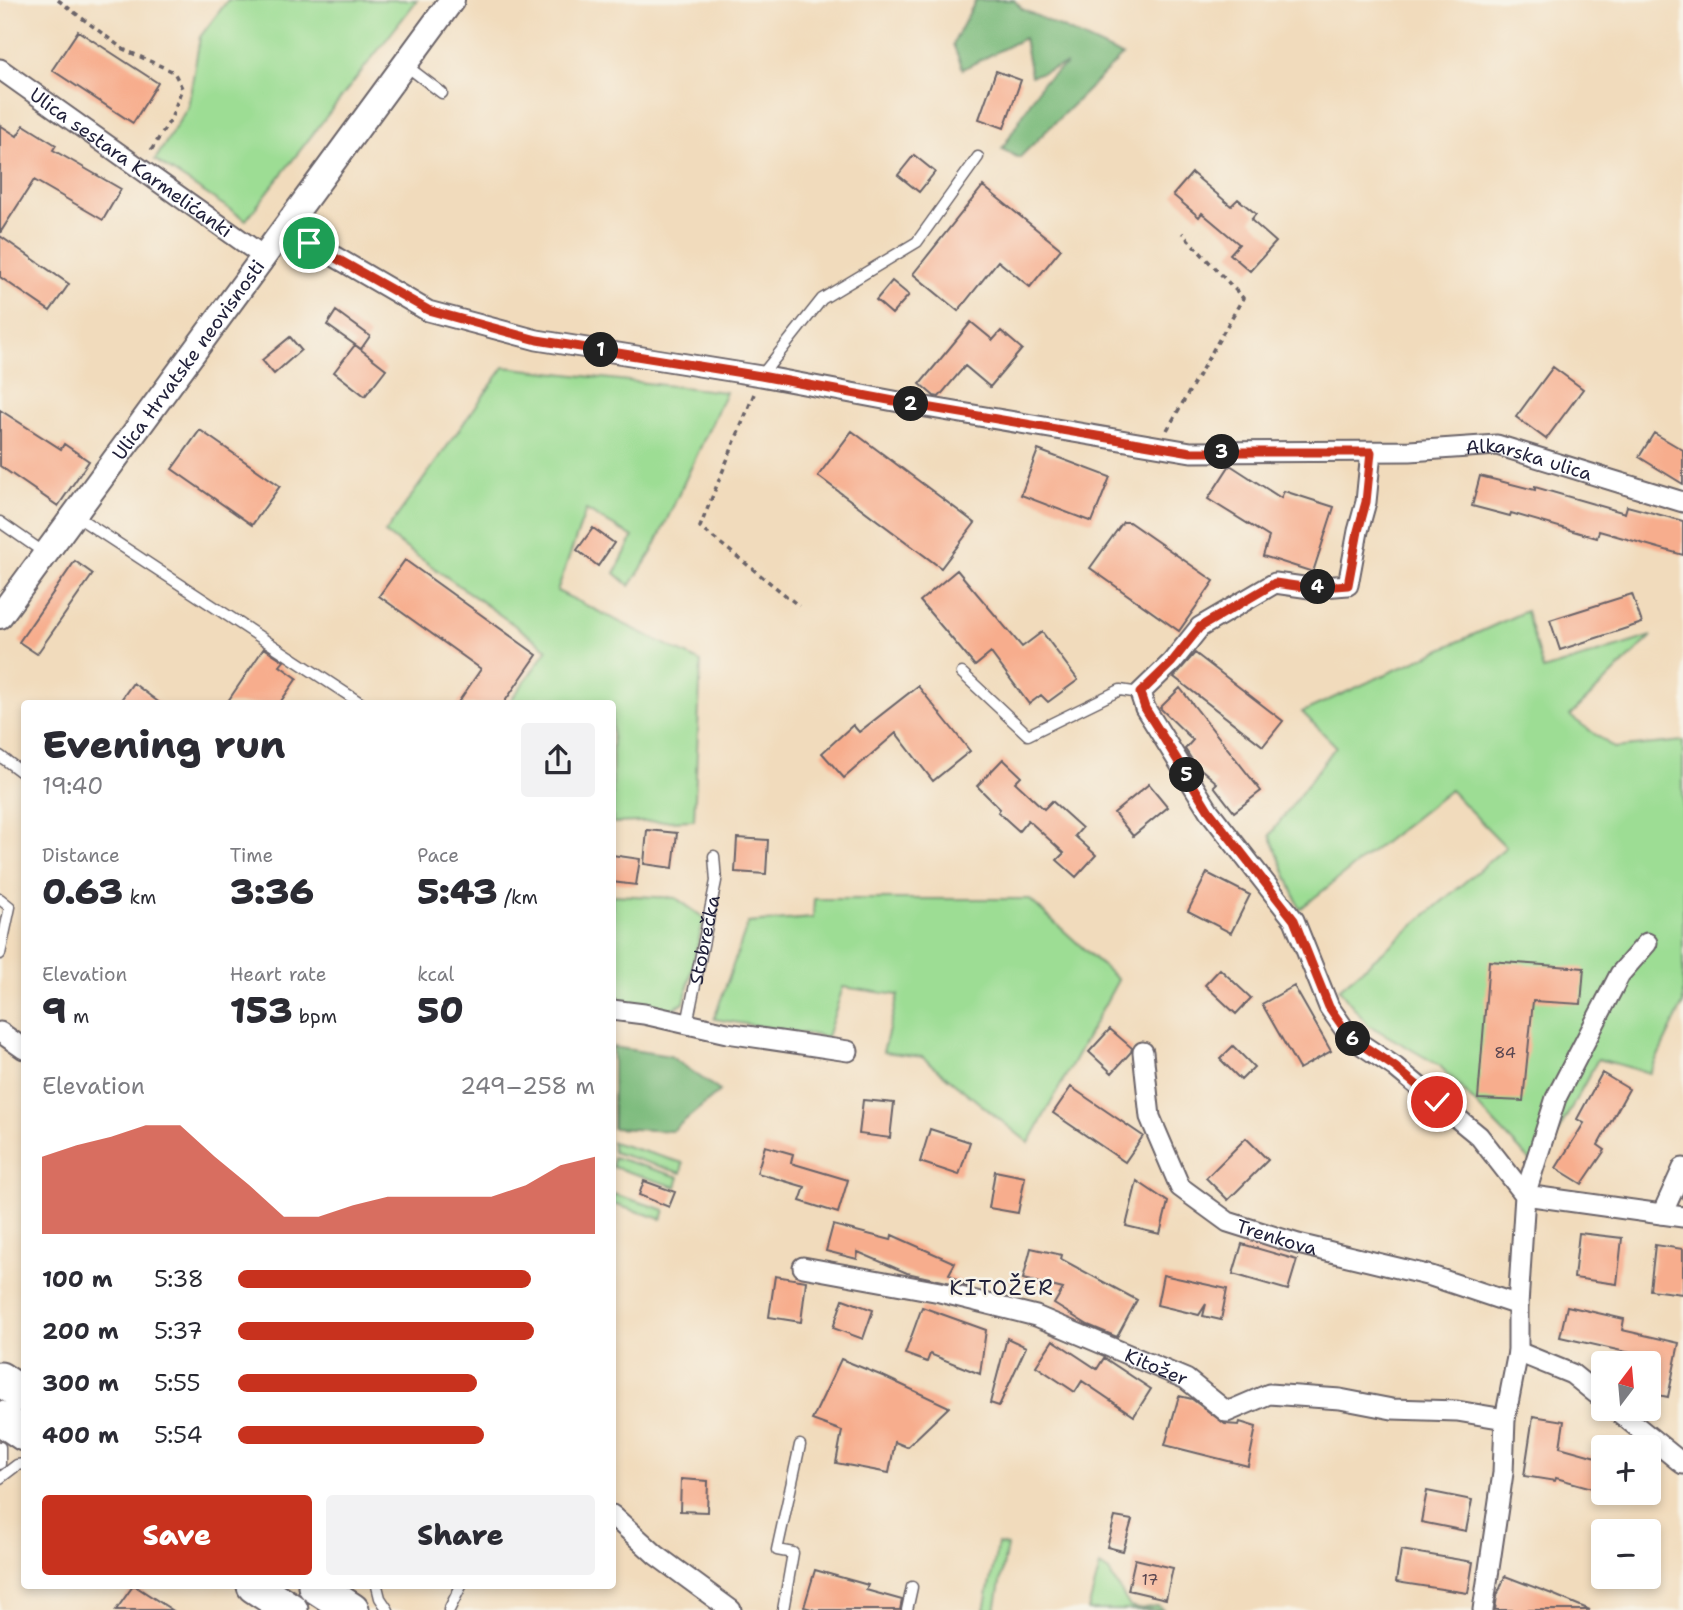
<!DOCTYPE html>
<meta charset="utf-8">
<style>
:root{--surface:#fff;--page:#f2f2f3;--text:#2b2b33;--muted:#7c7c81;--accent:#c8321e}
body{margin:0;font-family:"Shantell Sans",sans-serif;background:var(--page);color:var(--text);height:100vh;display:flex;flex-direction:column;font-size:26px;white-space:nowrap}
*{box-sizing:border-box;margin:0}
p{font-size:23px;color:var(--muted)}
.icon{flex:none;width:38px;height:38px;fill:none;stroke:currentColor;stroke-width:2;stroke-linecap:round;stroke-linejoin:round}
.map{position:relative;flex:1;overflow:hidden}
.panel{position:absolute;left:21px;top:700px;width:595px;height:889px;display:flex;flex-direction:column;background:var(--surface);border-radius:7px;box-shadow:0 4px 10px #0003}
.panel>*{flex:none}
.needle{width:46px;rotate:16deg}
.buttons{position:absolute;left:1591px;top:1351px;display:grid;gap:14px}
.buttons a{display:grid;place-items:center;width:70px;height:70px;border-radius:7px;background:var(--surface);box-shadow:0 4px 10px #0003;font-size:35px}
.pin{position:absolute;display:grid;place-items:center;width:60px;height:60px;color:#fff;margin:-30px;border:4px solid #fff;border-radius:50%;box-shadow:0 2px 7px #0007}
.km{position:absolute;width:35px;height:35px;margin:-18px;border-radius:50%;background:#222;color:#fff;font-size:19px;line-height:35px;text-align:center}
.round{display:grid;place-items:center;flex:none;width:74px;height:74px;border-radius:7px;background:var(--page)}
.summary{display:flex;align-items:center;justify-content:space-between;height:119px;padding:0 21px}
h1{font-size:38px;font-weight:800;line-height:52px}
.stats{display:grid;grid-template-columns:repeat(3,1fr);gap:10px;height:119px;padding:7px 21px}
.stats div{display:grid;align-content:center}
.stats b{font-size:35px;font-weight:800}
.stats small{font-size:19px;font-weight:400}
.stats p{font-size:19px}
.chart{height:196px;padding:14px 21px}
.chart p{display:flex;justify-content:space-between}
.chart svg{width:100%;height:126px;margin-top:7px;fill:var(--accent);opacity:.7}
.cta{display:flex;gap:14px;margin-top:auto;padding:14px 21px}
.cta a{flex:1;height:80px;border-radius:7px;background:var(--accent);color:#fff;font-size:28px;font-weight:800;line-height:80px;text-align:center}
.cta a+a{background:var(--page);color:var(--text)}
ul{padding:0 21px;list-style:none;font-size:23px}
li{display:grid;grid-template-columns:112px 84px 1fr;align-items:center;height:52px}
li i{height:18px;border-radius:9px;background:var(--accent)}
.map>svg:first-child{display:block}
.green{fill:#9ddd94;stroke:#608068;stroke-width:2}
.forest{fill:#7ebc7e;stroke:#506f5c;stroke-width:2}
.building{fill:#f7ad8d}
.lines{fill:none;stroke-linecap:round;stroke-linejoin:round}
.service-casing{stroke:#6a6368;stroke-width:13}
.minor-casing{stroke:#6a6368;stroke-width:23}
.tertiary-casing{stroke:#6a6368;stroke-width:28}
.trunk-casing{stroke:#6a6368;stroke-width:37}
.path{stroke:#6a6368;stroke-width:3.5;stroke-dasharray:5 5;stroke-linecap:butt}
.service{stroke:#fff;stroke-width:10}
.minor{stroke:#fff;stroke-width:19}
.tertiary{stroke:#fff;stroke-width:24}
.trunk{stroke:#fff;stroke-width:33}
.route-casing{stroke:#fff;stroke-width:14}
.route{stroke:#c8321e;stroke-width:9}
.labels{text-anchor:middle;stroke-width:5;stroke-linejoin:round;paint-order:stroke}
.number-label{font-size:16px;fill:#574550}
.street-label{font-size:19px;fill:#22223b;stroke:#f7f3e8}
.neighbourhood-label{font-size:21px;letter-spacing:2px;fill:#22223b;stroke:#f7f3e8}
</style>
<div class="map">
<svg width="1683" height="1610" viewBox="0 0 1683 1610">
<rect width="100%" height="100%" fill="#f7f3e8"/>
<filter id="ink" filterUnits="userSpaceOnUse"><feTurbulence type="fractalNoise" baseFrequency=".0143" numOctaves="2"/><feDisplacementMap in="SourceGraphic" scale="14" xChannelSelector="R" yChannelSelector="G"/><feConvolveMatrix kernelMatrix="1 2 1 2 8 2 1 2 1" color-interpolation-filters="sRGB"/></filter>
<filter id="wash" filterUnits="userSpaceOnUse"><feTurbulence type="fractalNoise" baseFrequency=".00686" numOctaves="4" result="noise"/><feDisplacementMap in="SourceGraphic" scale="28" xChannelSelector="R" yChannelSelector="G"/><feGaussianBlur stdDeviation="1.57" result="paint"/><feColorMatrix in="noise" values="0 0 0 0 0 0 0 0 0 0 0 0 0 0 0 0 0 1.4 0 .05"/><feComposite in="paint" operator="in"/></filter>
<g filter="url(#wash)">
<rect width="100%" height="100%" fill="#f1dbbc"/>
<!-- green -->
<path class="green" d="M228,0H417L246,220L155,160L188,107L200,37Z
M504,367L726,392L652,552L630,586L615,573L633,537L586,510L557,591L701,662L694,820L613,823L612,704L509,703L548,649L385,533Z
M1526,611L1543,670L1652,636L1570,716L1614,748L1683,741V1004L1650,1073L1598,1059L1538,1169L1440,1066L1367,1024L1339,989L1506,847L1450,790L1300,909L1270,835L1336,746L1302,712Z
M612,895L676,898L704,918L684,1003L668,1011L613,1002Z
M814,899H1029L1118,980L1029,1143L922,1057L883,1052L898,995L843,987L827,1037L714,1019L748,923L813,918Z
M612,1142L683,1163L681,1173L613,1152Z
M613,1157L679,1177L676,1187L613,1167Z
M613,1194L665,1210L662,1219L613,1204Z
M998,1544L1007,1546L995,1610H984Z
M1100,1566L1109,1572L1130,1607L1138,1609L1158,1606L1163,1610H1088Z"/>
<!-- forest -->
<path class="forest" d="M976,0H1014L1022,9L1122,56L1019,158L1002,149L1042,83L1067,64L1031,76L1024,38L963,69L953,44Z
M613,1047L670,1056L720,1091L672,1131L613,1128Z"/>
<g id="blocks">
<!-- building -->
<path class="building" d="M78,31L158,83L133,123L52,70Z
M996,71L1021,80L1004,128L979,119Z
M0,125L17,136L24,125L56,145L53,150L121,189L103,220L34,180L0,233Z
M914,155L935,172L919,192L898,175Z
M1192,173L1231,206L1238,199L1256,214L1251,220L1276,242L1250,271L1230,254L1239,244L1202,213L1199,217L1173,195Z
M983,186L1061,249L1030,287L998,261L958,311L913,274Z
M0,236L69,284L50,311L0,277Z
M892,281L909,295L892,314L876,300Z
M336,311L370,336L361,349L327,325Z
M971,322L993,340L1001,331L1022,349L990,387L965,366L939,397L934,396L920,384Z
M290,337L301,350L274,374L262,360Z
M355,345L386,369L365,396L334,372Z
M1553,367L1583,389L1546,439L1516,417Z
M0,410L61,449L64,444L89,461L58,506L0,466Z
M200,430L280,486L252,525L172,469Z
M852,431L975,523L941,568L818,476Z
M1654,433L1683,450V484L1639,457Z
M1038,450L1110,477L1092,522L1021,495Z
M1230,465L1281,498L1284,491L1334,507L1313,572L1263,556L1269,537L1208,499Z
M1480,476L1535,490V487L1625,513L1627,506L1683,521V555L1599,531L1597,538L1511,513L1510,516L1472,506Z
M1123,522H1129L1214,581L1179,631L1090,568Z
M593,528L614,543L598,566L577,550Z
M405,560L537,655L503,704H457L481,669L379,596Z
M75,561L93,574L37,654L19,642Z
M957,570L1022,647L1042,632L1078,680L1048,702L1041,695L1029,704L991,653L975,666L920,601Z
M1632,594L1642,623L1560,650L1550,620Z
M264,648L284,661L280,666L297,678L279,704H226Z
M1195,653L1283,721L1263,746L1174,677Z
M133,683L161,704H118Z
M918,686L970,751L933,781L896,733L844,778L822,753L853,725L859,732Z
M1180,688L1261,791L1234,812L1214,786L1217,783L1194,763L1185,749L1193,740L1160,708Z
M1003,759L1021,776L1015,782L1044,809L1052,801L1082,828L1075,836L1096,855L1076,877L1057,860L1064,853L1028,820L1019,831L998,812L1000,809L977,786Z
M1149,784L1168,807L1133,836L1114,813Z
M647,830L677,833L673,868L644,864Z
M737,838L768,840L766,874L735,872Z
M612,855L640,859L636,885L612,882Z
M1207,873L1250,895L1231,933L1188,911Z
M1489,961L1584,968L1581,1004L1533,1001L1523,1101L1478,1099Z
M1220,969L1251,998L1236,1014L1205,985Z
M1294,986L1331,1051L1299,1069L1262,1004Z
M1110,1029L1132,1048L1131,1052L1112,1073L1089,1052Z
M1233,1046L1254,1067L1241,1080L1220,1059Z
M1602,1073L1629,1089L1598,1145L1605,1150L1582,1184L1556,1168L1584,1123L1577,1119Z
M1071,1087L1143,1136L1125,1162L1053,1113Z
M863,1100L894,1103L890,1138L859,1134Z
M930,1129L970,1142L959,1175L920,1162Z
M1246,1138L1268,1160L1228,1200L1206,1178Z
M765,1146L793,1154L791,1163L848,1180L838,1213L800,1201L805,1187L757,1173Z
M995,1171L1025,1177L1018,1213L989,1208Z
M644,1181L675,1192L669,1207L639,1195Z
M1137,1181L1168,1202L1160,1234L1126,1226Z
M833,1225L891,1240L892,1235L955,1263L949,1274L969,1287L907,1273L858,1252L857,1259L826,1251Z
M1579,1233L1622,1238L1617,1284L1574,1278Z
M1242,1244L1297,1260L1288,1290L1233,1274Z
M1655,1245L1683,1249V1294L1650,1290Z
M1031,1248L1062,1255L1061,1259L1137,1300L1117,1337L1088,1325L1054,1304L1063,1289L1023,1279Z
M1163,1275L1227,1289L1221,1320L1203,1316L1206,1304L1199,1315L1157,1305Z
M775,1276L806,1281L801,1322L769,1317Z
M843,1299L873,1310L863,1339L833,1328Z
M1567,1306L1624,1319L1622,1330L1679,1343L1668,1397L1648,1393V1363H1643L1644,1356L1560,1337Z
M922,1307L986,1330L980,1374L930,1354L927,1362L905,1354Z
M1007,1338L1026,1347L999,1406L990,1403Z
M1053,1340L1097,1369L1104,1358L1151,1389L1134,1416L1082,1381L1075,1392L1036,1366Z
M841,1359L885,1377L949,1407L907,1447L895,1442L889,1473L836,1463L842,1431L812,1420Z
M1179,1396L1192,1399L1225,1424L1239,1425L1240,1422L1256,1427L1248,1466L1165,1445Z
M1533,1416L1564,1421L1560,1447L1603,1459V1491L1556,1478L1555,1481L1524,1476Z
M681,1479L708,1481L707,1512L680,1511Z
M1427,1491L1472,1500L1466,1531L1421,1522Z
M1115,1517L1132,1520L1123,1551L1107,1547Z
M1401,1550L1473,1562L1468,1593L1396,1582Z
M1135,1559L1173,1568L1166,1599L1128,1590Z
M815,1570L868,1585L866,1590L902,1600L900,1610H815L804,1607Z
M1505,1576L1552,1594L1590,1610H1495L1497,1596Z
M133,1586H135L172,1610H116Z"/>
</g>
</g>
<g filter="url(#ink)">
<use href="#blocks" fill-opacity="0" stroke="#6a6368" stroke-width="2"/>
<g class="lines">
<!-- service casing -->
<g class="service-casing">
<g id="service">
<path d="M404,64L442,93"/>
<path d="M761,376L822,299L917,242L978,157"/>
<path d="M76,516L362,704"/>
<path d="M0,522L46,554"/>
<path d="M962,673L1028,735L1120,690L1140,693"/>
<path d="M0,756L24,774"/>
<path d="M0,899L10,907L0,954"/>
<path id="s1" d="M687,1024L716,881L714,856"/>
<path d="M0,1447V1464"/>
<path d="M0,1478L17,1465L24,1464"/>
<path d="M377,1586L380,1598L388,1610"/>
<path d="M449,1610L461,1586"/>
<path d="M783,1610L793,1553L777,1550L800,1445"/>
<path d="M907,1610L912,1587"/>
</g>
</g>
<!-- minor casing -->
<g class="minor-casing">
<g id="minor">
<path id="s2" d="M0,69L263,256"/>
<path id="s3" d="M284,227L428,311L537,340L761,376L926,407L1191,452L1410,451L1497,445L1683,502"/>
<path d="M1371,452L1366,502L1358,531L1348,585L1310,588L1275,583L1200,627L1172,662L1140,693L1145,708L1209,811L1294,920L1329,1007L1350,1037L1395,1067L1479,1136L1525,1195L1518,1305V1352L1505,1419L1503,1473L1483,1610"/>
<path d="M1647,943L1620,974L1556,1098L1525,1195L1683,1217"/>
<path d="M612,1010L644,1014L727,1033L848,1051"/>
<path d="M0,1032L24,1049"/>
<path id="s4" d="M1143,1052L1150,1117L1180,1187L1228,1222L1298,1244L1431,1276L1518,1305"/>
<path d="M1662,1214L1683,1168"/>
<path id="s5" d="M803,1267L940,1292L1036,1316L1186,1379L1227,1412L1269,1394L1340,1399L1392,1409L1457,1411L1505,1419"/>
<path d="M1518,1352L1572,1374L1603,1399"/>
<path d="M1615,1409L1683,1464"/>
<path d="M612,1515L656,1555L731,1610"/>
</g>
</g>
<!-- tertiary casing -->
<g class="tertiary-casing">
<g id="tertiary">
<path id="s6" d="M0,616L452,0"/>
</g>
</g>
<!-- trunk casing -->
<g class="trunk-casing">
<path id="trunk" d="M0,1379L24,1395
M0,1418L24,1434
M254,1586L291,1610
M315,1586L352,1610"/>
</g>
<!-- path -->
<path class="path" d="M58,0L123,49L174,72L182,88L171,119L150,152
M754,394L700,527L799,606
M1167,430L1243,298L1182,233"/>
<!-- service -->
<use href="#service" class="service"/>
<!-- minor -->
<use href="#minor" class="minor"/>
<!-- tertiary -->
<use href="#tertiary" class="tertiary"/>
<!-- trunk -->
<use href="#trunk" class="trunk"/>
</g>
</g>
<g class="lines" filter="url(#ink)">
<!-- route casing -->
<g class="route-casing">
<path id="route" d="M309,243L428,310L537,340L761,376L926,407L1191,452H1371L1366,502L1358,531L1348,585L1310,588L1275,583L1200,627L1172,662L1140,693L1145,708L1209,811L1294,920L1329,1007L1350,1037L1395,1067L1437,1102"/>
</g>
<!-- route -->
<use href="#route" class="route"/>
</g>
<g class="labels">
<!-- number labels -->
<g class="number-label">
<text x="1505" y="1058">84</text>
<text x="1150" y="1585">17</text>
</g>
<!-- street labels -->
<g class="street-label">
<text dy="7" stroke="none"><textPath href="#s2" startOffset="161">Ulica sestara Karmelićanki</textPath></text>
<text dy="7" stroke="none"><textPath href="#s6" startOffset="318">Ulica Hrvatske neovisnosti</textPath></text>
<text dy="7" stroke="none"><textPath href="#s3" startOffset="1283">Alkarska ulica</textPath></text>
<text dy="7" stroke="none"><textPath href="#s1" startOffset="86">Stobrečka</textPath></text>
<text dy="7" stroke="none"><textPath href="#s4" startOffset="252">Trenkova</textPath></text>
<text dy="7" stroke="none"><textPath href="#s5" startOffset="369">Kitožer</textPath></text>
</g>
<!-- neighbourhood labels -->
<g class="neighbourhood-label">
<text x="1002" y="1295">KITOŽER</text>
</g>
</g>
</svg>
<div class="buttons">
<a><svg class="needle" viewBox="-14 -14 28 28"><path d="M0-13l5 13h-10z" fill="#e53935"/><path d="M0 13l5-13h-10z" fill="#7c7c81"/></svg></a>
<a>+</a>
<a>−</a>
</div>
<div class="pin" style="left:309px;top:243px;background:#1e9e55"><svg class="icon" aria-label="arrive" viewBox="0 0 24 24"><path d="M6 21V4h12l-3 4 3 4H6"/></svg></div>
<div class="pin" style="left:1437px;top:1102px;background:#d93025"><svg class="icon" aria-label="check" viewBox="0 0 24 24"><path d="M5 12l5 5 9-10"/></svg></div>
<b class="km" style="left:601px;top:350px">1</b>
<b class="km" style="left:911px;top:404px">2</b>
<b class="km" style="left:1222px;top:452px">3</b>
<b class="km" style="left:1318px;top:587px">4</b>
<b class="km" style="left:1187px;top:775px">5</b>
<b class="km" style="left:1353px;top:1039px">6</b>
<section class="panel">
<div class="summary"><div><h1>Evening run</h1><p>19:40</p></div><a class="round"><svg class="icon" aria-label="share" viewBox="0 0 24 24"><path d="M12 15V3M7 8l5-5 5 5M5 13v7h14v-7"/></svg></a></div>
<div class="stats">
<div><p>Distance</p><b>0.63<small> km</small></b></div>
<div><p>Time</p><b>3:36</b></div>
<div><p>Pace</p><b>5:43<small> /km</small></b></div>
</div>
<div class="stats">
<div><p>Elevation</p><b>9<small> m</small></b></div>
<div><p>Heart rate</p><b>153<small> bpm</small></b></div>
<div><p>kcal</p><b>50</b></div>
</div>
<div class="chart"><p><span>Elevation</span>249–258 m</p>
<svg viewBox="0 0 160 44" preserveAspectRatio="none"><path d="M0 44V17L10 13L20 10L30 6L40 6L50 17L60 27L70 38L80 38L90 34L100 31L110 31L120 31L130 31L140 27L150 20L160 17V44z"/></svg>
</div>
<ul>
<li><b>100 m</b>5:38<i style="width:82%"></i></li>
<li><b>200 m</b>5:37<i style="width:83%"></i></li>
<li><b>300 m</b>5:55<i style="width:67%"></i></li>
<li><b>400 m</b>5:54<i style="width:69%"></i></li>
</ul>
<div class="cta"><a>Save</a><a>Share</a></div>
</section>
</div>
